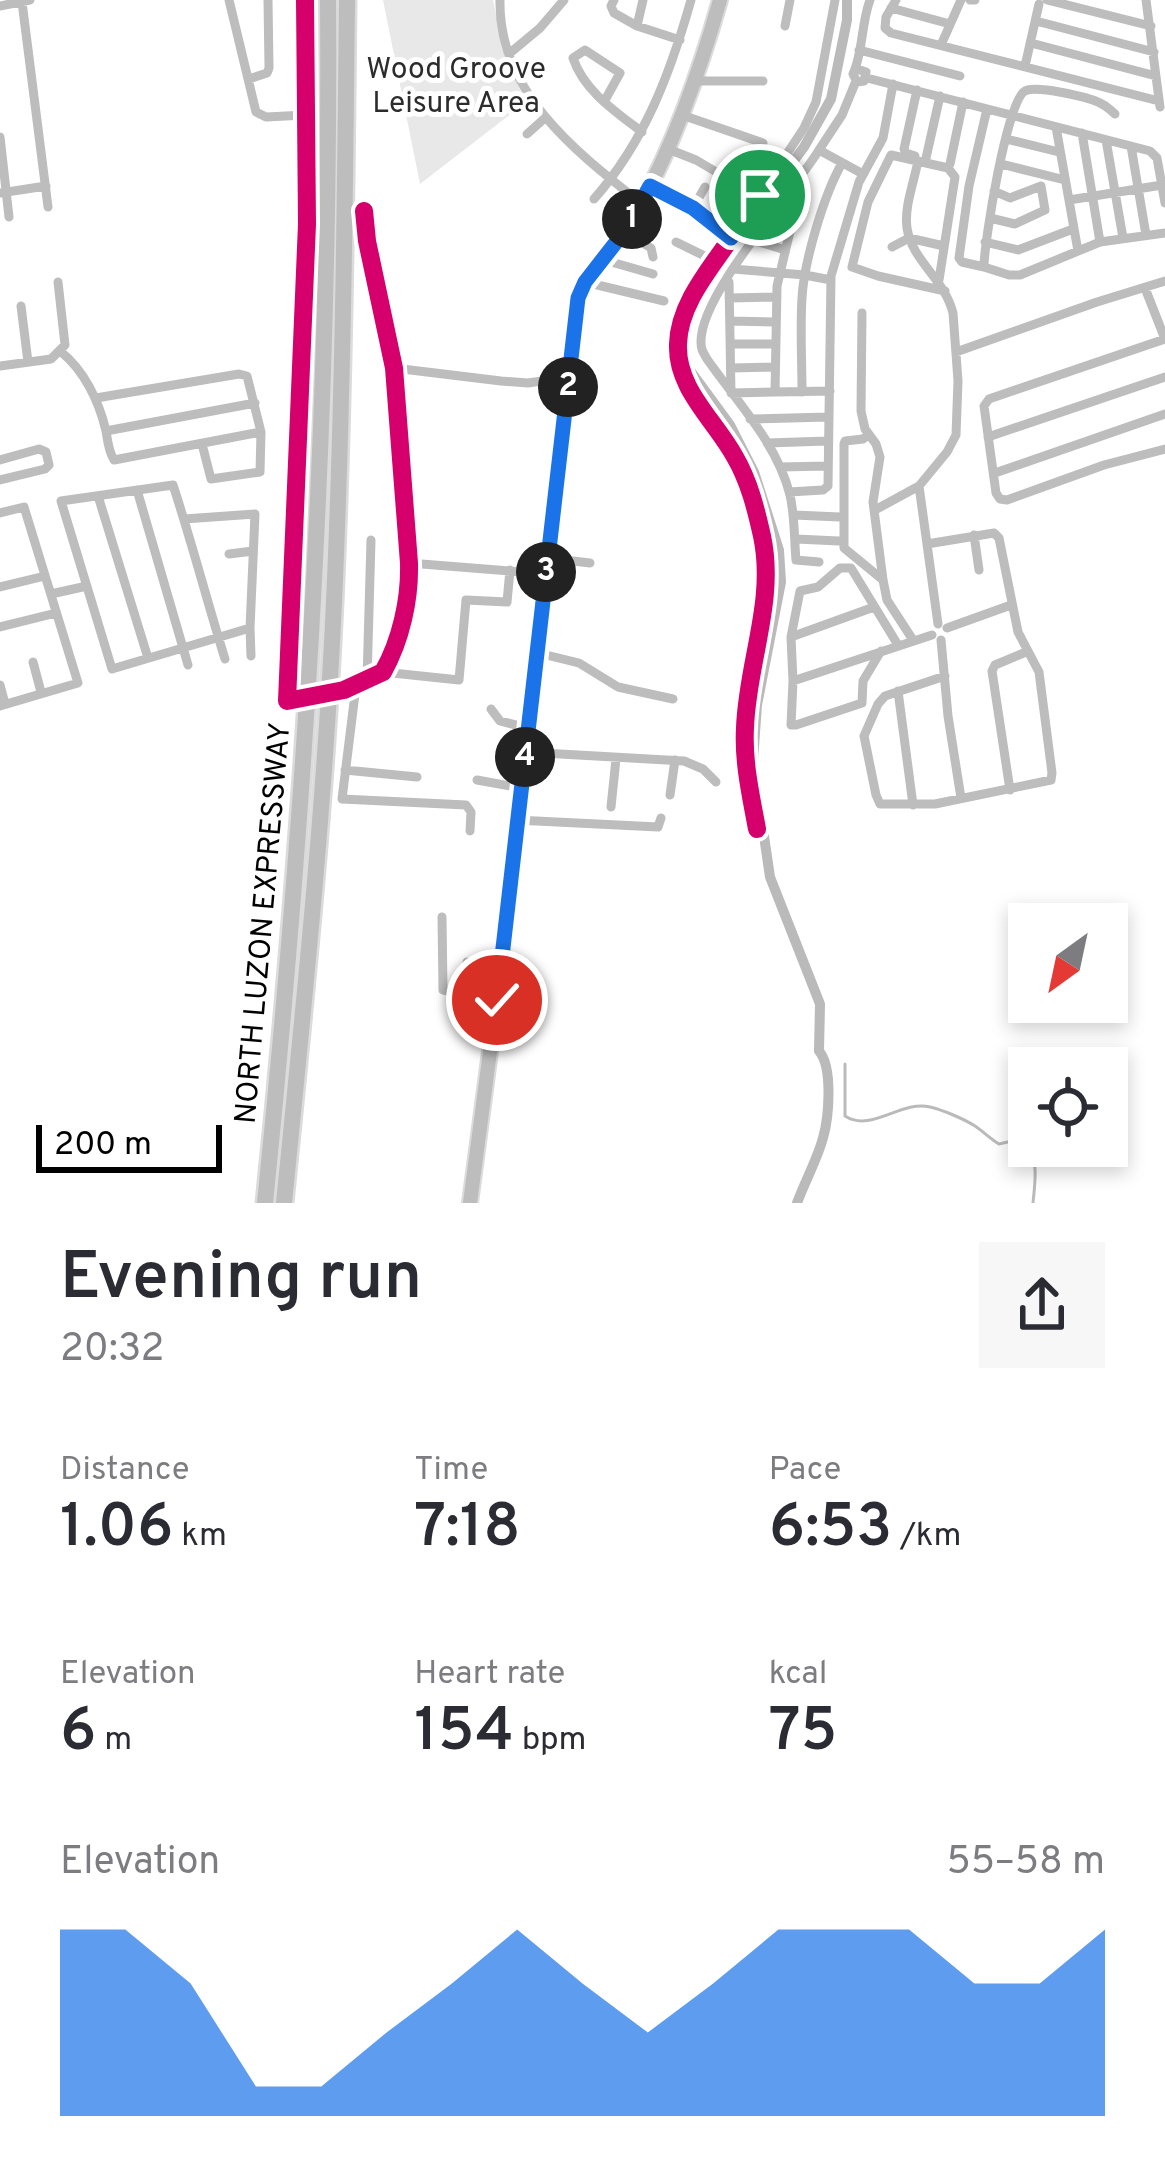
<!DOCTYPE html>
<meta charset="utf-8">
<style>
:root{--surface:#fff;--page:#f7f7f7;--text:#2b2b33;--muted:#7c7c81;--accent:#1a73e8}
body{margin:0;font-family:Overpass,sans-serif;background:var(--page);color:var(--text);height:100vh;display:flex;flex-direction:column;font-size:45px;white-space:nowrap}
*{box-sizing:border-box;margin:0}
p{font-size:39px;color:var(--muted)}
.icon{flex:none;width:66px;height:66px;fill:none;stroke:currentColor;stroke-width:2;stroke-linecap:round;stroke-linejoin:round}
.map{position:relative;height:1203px;overflow:hidden}
.details{display:flex;flex-direction:column;background:var(--surface);flex:1}
.details>*{flex:none}
.needle{width:78px;rotate:213deg}
.buttons{position:absolute;left:1008px;top:903px;display:grid;gap:24px}
.buttons a{display:grid;place-items:center;width:120px;height:120px;border-radius:0px;background:var(--surface);box-shadow:0 6px 18px #0003;font-size:60px}
.scale{position:absolute;left:36px;bottom:30px;width:186px;box-sizing:border-box;padding-left:12px;border:6px solid #000;border-top:0;font-size:33px;line-height:42px;white-space:nowrap;color:#000;-webkit-text-stroke:9px #fff;paint-order:stroke}
.pin{position:absolute;display:grid;place-items:center;width:102px;height:102px;color:#fff;margin:-51px;border:6px solid #fff;border-radius:50%;box-shadow:0 3px 12px #0007}
.km{position:absolute;width:60px;height:60px;margin:-30px;border-radius:50%;background:#222;color:#fff;font-size:33px;line-height:60px;text-align:center}
.round{display:grid;place-items:center;flex:none;width:126px;height:126px;border-radius:0px;background:var(--page)}
.summary{display:flex;align-items:center;justify-content:space-between;height:204px;padding:0 60px}
h1{font-size:66px;font-weight:600;line-height:90px}
.stats{display:grid;grid-template-columns:repeat(3,1fr);gap:18px;height:204px;padding:12px 60px}
.stats div{display:grid;align-content:center}
.stats b{font-size:60px;font-weight:600}
.stats small{font-size:33px;font-weight:400}
.stats p{font-size:33px}
.chart{height:336px;padding:24px 60px}
.chart p{display:flex;justify-content:space-between}
.chart svg{width:100%;height:216px;margin-top:12px;fill:var(--accent);opacity:.7}
.map>svg:first-child{display:block}
.green{fill:#e8e8e8}
.lines{fill:none;stroke-linecap:round;stroke-linejoin:round}
.stream{stroke:#bababa;stroke-width:3}
.river{stroke:#bababa;stroke-width:10}
.major-casing{stroke:#dbdbdb;stroke-width:18}
.highway-casing{stroke:#dbdbdb;stroke-width:21}
.minor{stroke:#bdbdbd;stroke-width:9}
.major{stroke:#bdbdbd;stroke-width:14}
.highway{stroke:#bdbdbd;stroke-width:16}
.cycleway-casing{stroke:#fff;stroke-width:26}
.cycleway{stroke:#d6006c;stroke-width:18}
.route-casing{stroke:#fff;stroke-width:24}
.route{stroke:#1a73e8;stroke-width:15}
.labels{text-anchor:middle;stroke-width:10;stroke-linejoin:round;paint-order:stroke}
.park-label{font-size:30px;fill:#2c2c2c;stroke:#fff}
.street-label{font-size:30px;fill:#000;stroke:#fff}
</style>
<div class="map">
<svg width="1165" height="1203" viewBox="0 0 1165 1203">
<rect width="100%" height="100%" fill="#fff"/>
<!-- green -->
<path class="green" d="M331,0H343L327,636L280,1203H269L290,984Z
M383,0H493L506,61L526,102L420,184Z"/>
<g class="lines">
<!-- stream -->
<path class="stream" d="M845,1064V1116C871,1133 901,1100 930,1107C943,1110 964,1119 975,1126C984,1132 990,1139 999,1144L1012,1141L1026,1143C1039,1161 1035,1181 1033,1203"/>
<!-- river -->
<path class="river" d="M797,1203C805,1181 817,1160 823,1138C829,1117 833,1067 819,1051L820,1004L770,877L753,761L757,705L781,582L779,550L754,472L730,425L689,369L682,347L689,320L703,289L748,222L804,147L831,99L847,20V0"/>
<!-- major casing -->
<g class="major-casing">
<path id="major" d="M470,1203L500,976L579,298C591,263 622,239 640,206C675,141 700,71 720,0"/>
</g>
<!-- highway casing -->
<g class="highway-casing">
<path id="highway" d="M265,1203C306,803 331,402 328,0
M284,1203C304,1003 325,803 334,602C343,402 345,201 347,0"/>
</g>
<!-- minor -->
<path class="minor" d="M229,0L256,112L266,117L306,115
M500,0C498,92 576,152 641,203
M614,0L611,6L614,13L637,26L680,40
M896,0L886,17L885,28L891,33L1159,101
M970,0H975
M1047,0L1151,26
M1146,0L1160,107
M22,2L48,207
M0,6L30,0
M891,8L950,24
M1036,21L1154,52
M637,26L643,0
M785,26L790,0
M1031,43L1156,76
M941,45L961,0
M859,50L960,76
M510,53L540,28L564,0
M1025,66L1039,4
M857,69L866,72L864,81L857,82L853,74C863,53 861,24 870,0
M867,78L1150,151L1157,158L1165,203
M249,79L267,73L269,68L268,0
M695,81H763
M856,81L842,115L819,150L863,174
M604,102L620,73L585,50L573,58C584,91 616,112 642,132
M1115,114C1109,109 1107,106 1100,103C1088,97 1036,85 1025,91C1007,100 984,243 984,267L1009,275H1020L1100,242L1165,233
M682,115L763,143
M1056,127L1078,251
M1082,133L1100,242
M527,134L545,118
M0,137L9,217
M1006,139L1059,152
M1106,140L1123,238
M1131,146L1146,235
M668,149L696,160L740,186
M819,150C792,194 700,294 701,342C701,350 703,352 707,359C737,402 777,443 790,495C795,517 794,538 796,560L819,562
M915,156L906,153L904,149L917,90
M926,158L940,96
M950,164L963,102
M1001,164L1065,180
M650,186L693,208L731,238C710,269 679,304 678,344C676,389 715,420 735,457C749,481 756,509 762,536C776,601 747,663 745,728C743,762 751,796 757,829
M0,193L46,186
M594,199C645,141 670,74 691,0
M1069,200L1162,185
M693,208L705,187
M990,218L1015,224L1045,210L1041,186L1010,198L994,191
M624,232L651,248L653,257
M731,238L804,128L816,102L835,0
M753,240L785,250
M676,242L715,261
M985,242L1018,250L1073,229
M892,247L909,238L944,246
M601,259L653,274
M984,267L962,262L959,258L969,186L987,109
M733,269L805,275L831,280
M939,280L955,177L948,168L891,155L868,202L852,267L878,276L945,291
M585,282L664,301
M729,282L731,393L830,391
M1145,288L1165,339
M729,298L777,297
M21,306L28,362
M862,313L861,411L865,429L876,444L880,457L873,502L883,580L887,600L913,640
M730,321L776,322
M1165,339L989,399L984,406L996,493L1000,499L1007,500L1104,465L1165,449
M730,344H776
M60,351C84,370 99,401 106,431C108,442 108,450 114,460L261,432
M956,352L1097,302L1165,281
M0,366L51,359L65,345L58,282
M394,368L501,381L528,383L569,377
M731,368L775,367
M775,392L777,286L802,181
M802,392C802,361 800,329 802,298C804,261 824,195 842,163
M96,398L239,374L247,376L261,432L260,472L211,479L202,444
M750,419L828,417
M106,431L255,403
M868,435L863,439L845,441L844,444V548L883,580
M988,437L1165,377
M767,443L828,441
M0,460L39,449L46,452L49,465L45,469L0,480
M780,467L827,466
M995,473L1165,414
M919,486L938,624
M137,490L188,665
M789,492L823,490L828,486L831,276L859,182L883,138L893,84
M98,496L148,658
M875,510L919,486L947,452L956,435L958,381L953,313C944,278 912,261 907,228C904,207 914,182 918,161
M0,513L24,507L78,683L0,706
M794,515L840,517
M184,519L255,514L250,628L251,656
M974,535L979,570
M796,539L839,541
M927,544L994,533L999,538L1018,632L1039,672L1052,773L1051,780L935,804H880L876,795L864,736L878,704L885,696L945,676
M229,554L253,551
M548,558L590,563
M409,563L546,574
M0,587L45,576
M51,594L87,586
M0,627L56,613
M947,628L1011,605
M791,637L874,607
M941,640L948,716L961,798
M881,651L863,681L862,703L796,725H791L793,681L791,637L800,591L818,587L840,568H851L898,645
M538,653L579,663L618,687L673,699
M225,659C207,601 192,543 173,485L61,501L112,669C158,655 204,642 250,628
M33,662L41,692
M383,672L459,680L466,600L507,602L510,570
M367,681L371,540
M793,681L932,635
M0,685L5,704
M356,686L342,799L466,805L471,812L470,831
M333,691C352,689 376,681 387,666L404,614L409,563L394,368L367,241L364,211
M898,691L913,805
M298,700L287,701L307,224L305,0
M491,709L500,721L528,728
M525,752L684,761L703,769L716,782
M345,770L417,777
M477,780L521,788
M1010,790L992,671L995,665L1026,652
M670,795L675,760
M611,807L616,759
M516,820L658,827L661,818
M442,917L443,990L497,1000
M467,962L471,969L500,976"/>
<!-- major -->
<use href="#major" class="major"/>
<!-- highway -->
<use href="#highway" class="highway"/>
<!-- cycleway casing -->
<g class="cycleway-casing">
<path id="cycleway" d="M305,0L307,224L287,701L344,690L383,672C401,640 410,599 409,563L394,368L367,241L364,211
M650,186L693,208L731,238C710,269 679,304 678,344C676,389 715,420 735,457C749,481 756,509 762,536C776,601 747,663 745,728C743,762 751,796 757,829"/>
</g>
<!-- cycleway -->
<use href="#cycleway" class="cycleway"/>
</g>
<g class="lines">
<!-- route casing -->
<g class="route-casing">
<path id="route" d="M497,1000L578,298L585,282L624,232L650,186L693,208L731,238L760,195"/>
</g>
<!-- route -->
<use href="#route" class="route"/>
</g>
<g class="labels">
<!-- park labels -->
<g class="park-label">
<text x="456" y="78">Wood Groove<tspan x="456" dy="34">Leisure Area</tspan></text>
</g>
<!-- street labels -->
<g class="street-label">
<text transform="translate(262 923) rotate(-85)" y="10">NORTH LUZON EXPRESSWAY</text>
</g>
</g>
</svg>
<div class="buttons">
<a><svg class="needle" viewBox="-14 -14 28 28"><path d="M0-13l5 13h-10z" fill="#e53935"/><path d="M0 13l5-13h-10z" fill="#7c7c81"/></svg></a>
<a><svg class="icon" aria-label="locate" viewBox="0 0 24 24"><circle cx="12" cy="12" r="6"/><path d="M12 2v4M12 18v4M2 12h4M18 12h4"/></svg></a>
</div>
<div class="scale">200 m</div>
<div class="pin" style="left:760px;top:195px;background:#1e9e55"><svg class="icon" aria-label="arrive" viewBox="0 0 24 24"><path d="M6 21V4h12l-3 4 3 4H6"/></svg></div>
<div class="pin" style="left:497px;top:1000px;background:#d93025"><svg class="icon" aria-label="check" viewBox="0 0 24 24"><path d="M5 12l5 5 9-10"/></svg></div>
<b class="km" style="left:632px;top:219px">1</b>
<b class="km" style="left:568px;top:387px">2</b>
<b class="km" style="left:546px;top:572px">3</b>
<b class="km" style="left:525px;top:757px">4</b>
</div>
<section class="details">
<div class="summary"><div><h1>Evening run</h1><p>20:32</p></div><a class="round"><svg class="icon" aria-label="share" viewBox="0 0 24 24"><path d="M12 15V3M7 8l5-5 5 5M5 13v7h14v-7"/></svg></a></div>
<div class="stats">
<div><p>Distance</p><b>1.06<small> km</small></b></div>
<div><p>Time</p><b>7:18</b></div>
<div><p>Pace</p><b>6:53<small> /km</small></b></div>
</div>
<div class="stats">
<div><p>Elevation</p><b>6<small> m</small></b></div>
<div><p>Heart rate</p><b>154<small> bpm</small></b></div>
<div><p>kcal</p><b>75</b></div>
</div>
<div class="chart"><p><span>Elevation</span>55–58 m</p>
<svg viewBox="0 0 160 44" preserveAspectRatio="none"><path d="M0 44V6L10 6L20 17L30 38L40 38L50 27L60 17L70 6L80 17L90 27L100 17L110 6L120 6L130 6L140 17L150 17L160 6V44z"/></svg>
</div>
</section>
